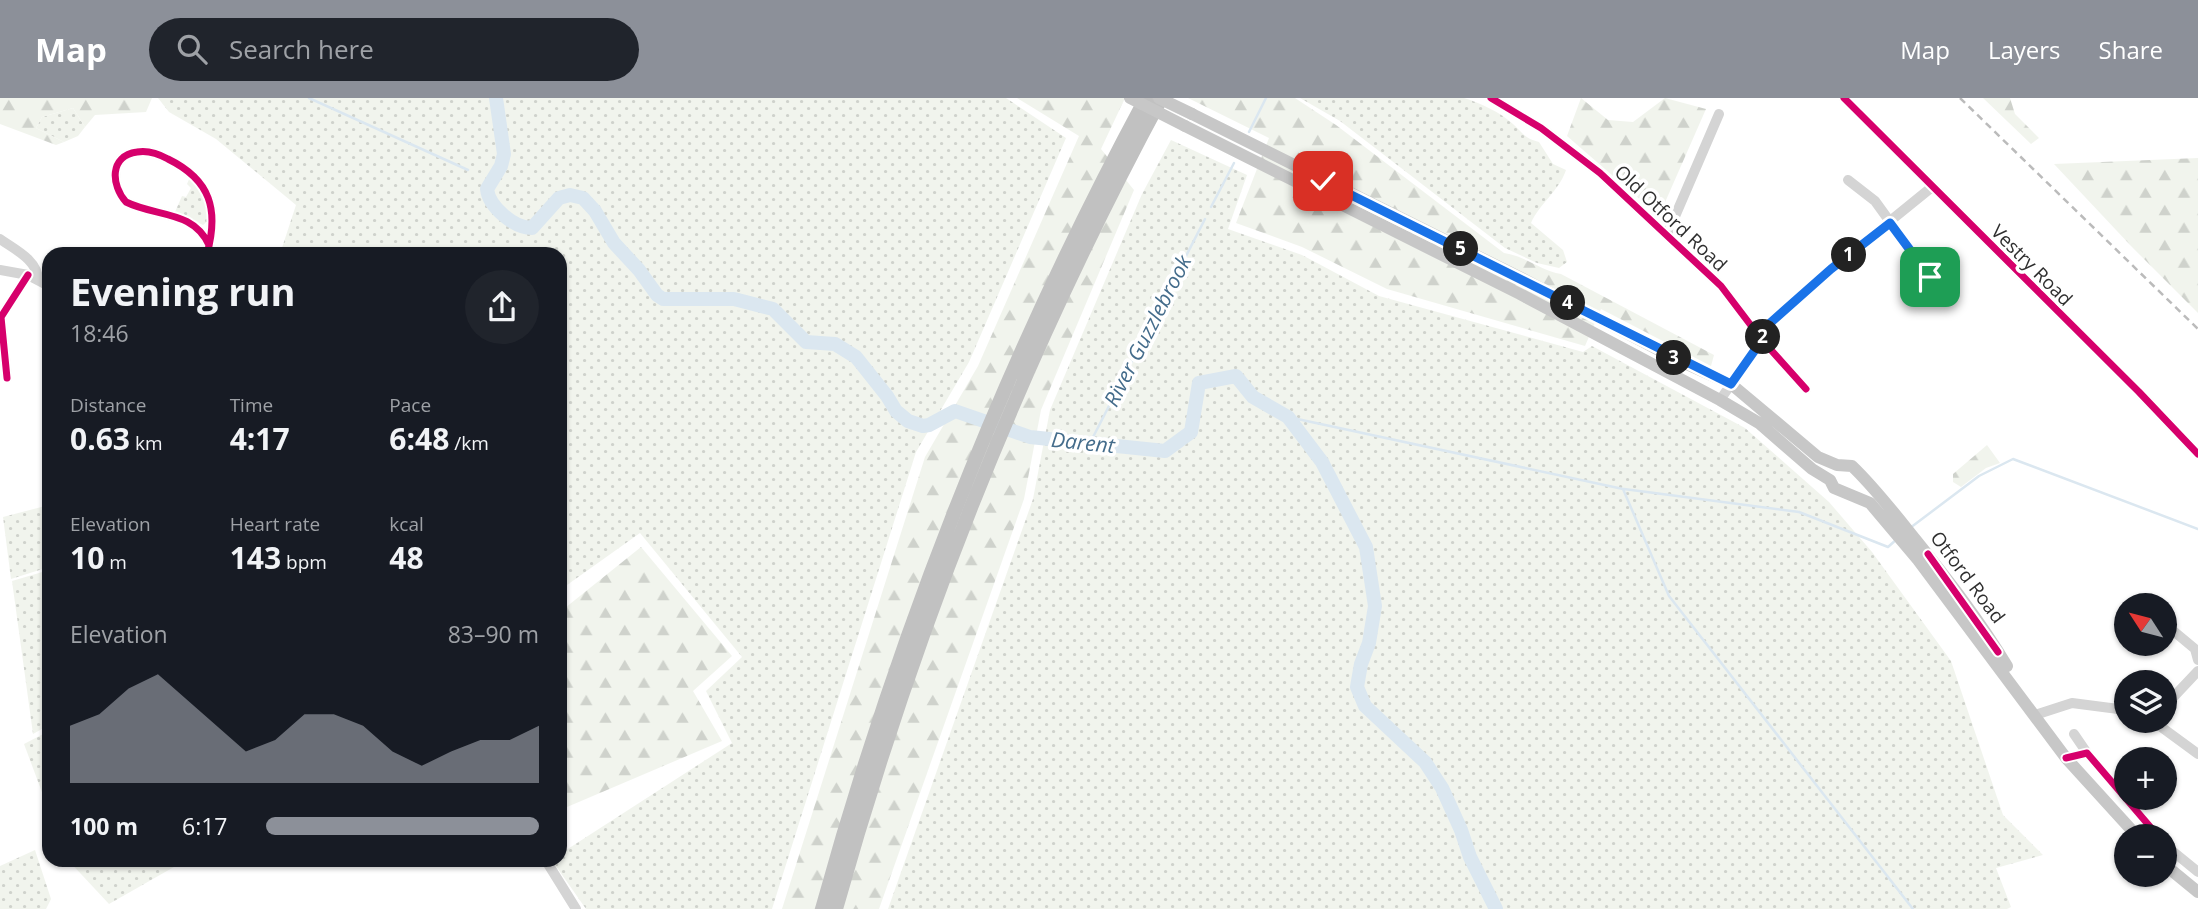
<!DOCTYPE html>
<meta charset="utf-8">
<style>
:root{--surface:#171b24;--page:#20242c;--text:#f1f3f6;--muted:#9ea1a6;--accent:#8c9099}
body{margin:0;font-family:"Open Sans",sans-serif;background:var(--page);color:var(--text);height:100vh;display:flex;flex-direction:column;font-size:26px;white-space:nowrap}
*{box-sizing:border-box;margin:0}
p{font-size:23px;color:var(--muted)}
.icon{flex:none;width:38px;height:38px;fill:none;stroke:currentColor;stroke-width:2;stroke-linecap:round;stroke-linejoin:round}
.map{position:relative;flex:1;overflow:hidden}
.drawer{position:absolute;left:42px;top:149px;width:525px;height:620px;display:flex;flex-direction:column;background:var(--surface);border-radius:21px;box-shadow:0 2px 5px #0004}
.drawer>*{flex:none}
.needle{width:46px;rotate:306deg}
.controls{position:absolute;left:2114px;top:495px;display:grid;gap:14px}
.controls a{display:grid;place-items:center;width:63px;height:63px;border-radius:50%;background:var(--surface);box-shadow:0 2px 5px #0004;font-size:35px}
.pin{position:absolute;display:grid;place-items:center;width:60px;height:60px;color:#fff;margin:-30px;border-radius:14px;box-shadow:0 4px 10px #0006}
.km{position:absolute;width:35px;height:35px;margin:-18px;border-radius:50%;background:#222;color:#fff;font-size:19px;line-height:35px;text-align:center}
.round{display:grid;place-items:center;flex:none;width:74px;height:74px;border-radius:37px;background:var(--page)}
.overview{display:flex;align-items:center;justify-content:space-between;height:119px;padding:0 28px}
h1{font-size:38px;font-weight:700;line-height:52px}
.stats{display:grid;grid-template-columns:repeat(3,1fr);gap:10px;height:119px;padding:7px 28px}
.stats div{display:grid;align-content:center}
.stats b{font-size:30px;font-weight:700}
.stats small{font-size:19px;font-weight:400}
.stats p{font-size:19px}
.chart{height:196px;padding:14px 28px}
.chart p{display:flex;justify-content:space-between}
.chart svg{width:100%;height:126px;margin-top:7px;fill:var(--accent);opacity:.7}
ul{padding:0 28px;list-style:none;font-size:23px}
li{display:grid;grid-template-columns:112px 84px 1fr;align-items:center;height:52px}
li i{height:18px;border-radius:9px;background:var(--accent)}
header{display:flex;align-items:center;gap:42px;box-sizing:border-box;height:98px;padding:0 35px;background:var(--accent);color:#fff}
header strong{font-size:33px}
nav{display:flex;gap:38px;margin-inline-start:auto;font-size:24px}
.search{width:490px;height:63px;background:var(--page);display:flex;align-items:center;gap:18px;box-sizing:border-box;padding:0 24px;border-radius:38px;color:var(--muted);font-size:26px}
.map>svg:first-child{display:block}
.grass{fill:url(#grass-dots)}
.forest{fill:url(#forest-firs)}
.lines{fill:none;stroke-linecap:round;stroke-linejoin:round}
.stream{stroke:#dbe7f0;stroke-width:2.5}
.river{stroke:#dbe7f0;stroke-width:14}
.minor{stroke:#d4d4d4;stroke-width:10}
.major{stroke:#c7c7c7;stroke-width:12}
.highway{stroke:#c1c1c1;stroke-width:14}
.rail{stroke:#bbb;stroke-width:2.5;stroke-dasharray:7 5;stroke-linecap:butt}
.major-bridge{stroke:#c7c7c7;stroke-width:12}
.cycleway-casing{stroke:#fff;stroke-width:11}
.cycleway{stroke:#d6006c;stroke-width:7}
.route-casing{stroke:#fff;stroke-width:14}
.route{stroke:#1a73e8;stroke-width:9}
.labels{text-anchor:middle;stroke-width:7;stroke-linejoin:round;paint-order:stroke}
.street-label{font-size:19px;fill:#2f2f2f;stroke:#fff}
.water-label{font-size:21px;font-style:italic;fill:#446c8b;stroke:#fff}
</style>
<header>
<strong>Map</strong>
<div class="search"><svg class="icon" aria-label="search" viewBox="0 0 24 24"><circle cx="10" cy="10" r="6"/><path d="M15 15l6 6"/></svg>Search here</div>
<nav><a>Map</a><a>Layers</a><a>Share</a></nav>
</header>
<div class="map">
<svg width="2198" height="811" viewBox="0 0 2198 811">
<defs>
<pattern id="grass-dots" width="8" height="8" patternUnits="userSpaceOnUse" patternTransform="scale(1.75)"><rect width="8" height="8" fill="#f1f4ed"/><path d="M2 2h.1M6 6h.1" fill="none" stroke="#cfd2cc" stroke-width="1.8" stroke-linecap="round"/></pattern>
<pattern id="forest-firs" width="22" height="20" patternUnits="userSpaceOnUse" patternTransform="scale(1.75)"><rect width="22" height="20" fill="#f1f4ed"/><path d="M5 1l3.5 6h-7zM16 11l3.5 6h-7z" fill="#cfd2cc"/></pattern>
</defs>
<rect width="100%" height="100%" fill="#fff"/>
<!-- grass -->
<path class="grass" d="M158,0H1006L1066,40L969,264L916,354L772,811H586L551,761H560V756L732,645L706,593L742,559L640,435L560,492V156H280L296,107L216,41L169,14Z
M1300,0H1464C1480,5 1500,14 1513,26C1523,35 1525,41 1539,44L1553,66L1566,72C1559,93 1540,105 1531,125L1563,152L1567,164L1559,170L1537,165L1505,150L1340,23Z
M73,10L85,29L78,38L64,44L36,30L42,19Z
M1171,42L1247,77L1228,131L1302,157L1379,198L1583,254L1592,248L1745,330L1829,404L1872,454L1951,563L2003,717L2043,757L1996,770L2011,809L2007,811H888L1033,401L1050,312L1142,96Z
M190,79L205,102L208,123L203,127L175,114L182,98L186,99L191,90L187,86Z
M49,407V469L11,481L3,419Z
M49,472V627L33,636L12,483Z
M49,633V713L24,646Z
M35,752L51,801L46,811H0V768Z
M67,761H188L109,806Z"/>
<!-- forest -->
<path class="forest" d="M0,0H152L146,14L95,17L85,29L73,10L42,19L36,30L64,44L56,47L0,26Z
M1017,0H1125L1101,51L1134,92L1041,312L1024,401L879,811H782L925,359L978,268L1079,38Z
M1188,0H1295L1336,27L1504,155C1525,158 1540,172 1561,176L1714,257L1711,268L1601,211L1585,248L1387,191L1302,149L1236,125L1269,40Z
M1581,0L1608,22L1633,24L1665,0L1706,11L1659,118L1567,38Z
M1983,0H2010L2015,16L2039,40L2031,46Z
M2198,60V215L2132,149L2054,66Z
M1987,347L2000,365L1986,370L1961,389L1953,384V376Z
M641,449L732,558L693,593L722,643L560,712V514Z"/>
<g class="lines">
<!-- stream -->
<path class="stream" d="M309,0L468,72
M1249,34L1266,0
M1211,109L1234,65
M1288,319L1623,391L1669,498L1913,811
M1090,345L1205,121
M1624,391L1799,414L1888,449L1897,441
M1910,430L1979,378L2013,361L2198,431"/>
<!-- river -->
<path class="river" d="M496,0L504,56L501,68L487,91C489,109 514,130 532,130L559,100L570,97L583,100L595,113L614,145L639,172L657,197L663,201H734L773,211L806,244L835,246L856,259L887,298L896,313L908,323L923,328L929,327L955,313L1030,339L1165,353L1191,334L1199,285L1236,278L1253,299L1288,319L1322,364L1366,449L1375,508L1369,545L1361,566L1357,589L1365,608L1425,664L1442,690L1461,732L1470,759L1496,811"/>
<!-- minor -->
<path class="minor" d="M1491,0L1541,30L1600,75L1721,188L1762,242L1806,291
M1844,0L2139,294L2198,356
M1848,82L1875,103L1930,179
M1667,137L1719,16
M0,141C14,151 38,162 38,182
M207,156C219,112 211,82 168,61C159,56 148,52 137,54C109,58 111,87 126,104C156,119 193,112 209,147
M0,172L28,177L49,188
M7,280L1,219L28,177
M1720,302L1762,242L1769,226L1831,171L1932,89
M2165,526L2195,551L2198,562
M2165,608L2198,573
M2035,617L2072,605L2126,612
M2153,623L2198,656
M2074,636L2087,655
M2066,660L2087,655L2158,738
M2165,747L2198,774
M545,761L576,811"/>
<!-- major -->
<path class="major" d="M1192,16L1527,183L1678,262L1731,286L1818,359L1837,367L1852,368C1875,390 1895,416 1915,441C1948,482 1980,523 2007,568
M1185,28L1520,196L1720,302L1759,325L1812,371L1830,382L1834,390L1870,405L1918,462L2066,660L2137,738
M2165,767L2198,794"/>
<!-- highway -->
<path class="highway" d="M822,811C900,529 1007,258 1146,0
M836,811C915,529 1022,259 1161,1"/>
<!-- rail -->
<path class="rail" d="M1960,0L2198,231"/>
<!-- major-bridge -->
<path class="major-bridge" d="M1130,0L1185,28
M1159,0L1192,16"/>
<!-- cycleway casing -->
<g class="cycleway-casing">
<path id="cycleway" d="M1491,0L1541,30L1600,75L1721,188L1762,242L1806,291
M1844,0L2139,294L2198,356
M207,156C219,112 211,82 168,61C159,56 148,52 137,54C109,58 111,87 126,104C156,119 193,112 209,147
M7,280L1,219L28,177
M1928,456L1998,554
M2066,660L2087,655L2158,738"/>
</g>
<!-- cycleway -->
<use href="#cycleway" class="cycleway"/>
</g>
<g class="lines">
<!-- route casing -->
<g class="route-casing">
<path id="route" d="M1323,83L1731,286L1762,242L1769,226L1831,171L1890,125L1930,179"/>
</g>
<!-- route -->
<use href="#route" class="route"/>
</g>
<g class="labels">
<!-- street labels -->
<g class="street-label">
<text transform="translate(1671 120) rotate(43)" y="7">Old Otford Road</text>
<text transform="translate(2032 167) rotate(45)" y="7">Vestry Road</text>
<text transform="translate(1968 479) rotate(53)" y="7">Otford Road</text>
</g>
<!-- water labels -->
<g class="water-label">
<text transform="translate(1148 233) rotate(-63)" y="7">River Guzzlebrook</text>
<text transform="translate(1083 345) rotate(6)" y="7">Darent</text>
</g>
</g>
</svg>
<div class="controls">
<a><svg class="needle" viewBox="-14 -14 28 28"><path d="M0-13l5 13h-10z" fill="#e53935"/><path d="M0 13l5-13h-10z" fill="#9ea1a6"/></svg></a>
<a><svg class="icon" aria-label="layers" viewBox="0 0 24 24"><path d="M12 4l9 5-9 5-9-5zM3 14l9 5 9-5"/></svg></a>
<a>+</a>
<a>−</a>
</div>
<div class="pin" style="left:1930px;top:179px;background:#1e9e55"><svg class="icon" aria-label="arrive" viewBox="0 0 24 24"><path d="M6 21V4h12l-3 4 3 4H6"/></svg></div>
<div class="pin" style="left:1323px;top:83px;background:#d93025"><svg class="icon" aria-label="check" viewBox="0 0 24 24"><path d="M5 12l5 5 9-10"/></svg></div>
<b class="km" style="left:1849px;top:157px">1</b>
<b class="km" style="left:1763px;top:239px">2</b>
<b class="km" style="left:1674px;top:260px">3</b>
<b class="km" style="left:1568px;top:205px">4</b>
<b class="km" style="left:1461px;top:151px">5</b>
<section class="drawer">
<div class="overview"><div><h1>Evening run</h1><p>18:46</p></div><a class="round"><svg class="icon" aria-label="share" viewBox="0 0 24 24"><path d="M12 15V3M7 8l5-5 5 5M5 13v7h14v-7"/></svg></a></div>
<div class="stats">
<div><p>Distance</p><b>0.63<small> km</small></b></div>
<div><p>Time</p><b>4:17</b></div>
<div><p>Pace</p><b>6:48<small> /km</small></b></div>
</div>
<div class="stats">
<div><p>Elevation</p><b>10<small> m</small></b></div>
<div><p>Heart rate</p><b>143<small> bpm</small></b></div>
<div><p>kcal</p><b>48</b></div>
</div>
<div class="chart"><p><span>Elevation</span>83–90 m</p>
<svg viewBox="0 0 160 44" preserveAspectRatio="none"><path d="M0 44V24L10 20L20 11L30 6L40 15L50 24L60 33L70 29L80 20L90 20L100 24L110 33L120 38L130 33L140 29L150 29L160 24V44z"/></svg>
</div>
<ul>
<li><b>100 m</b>6:17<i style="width:100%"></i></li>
</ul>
</section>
</div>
